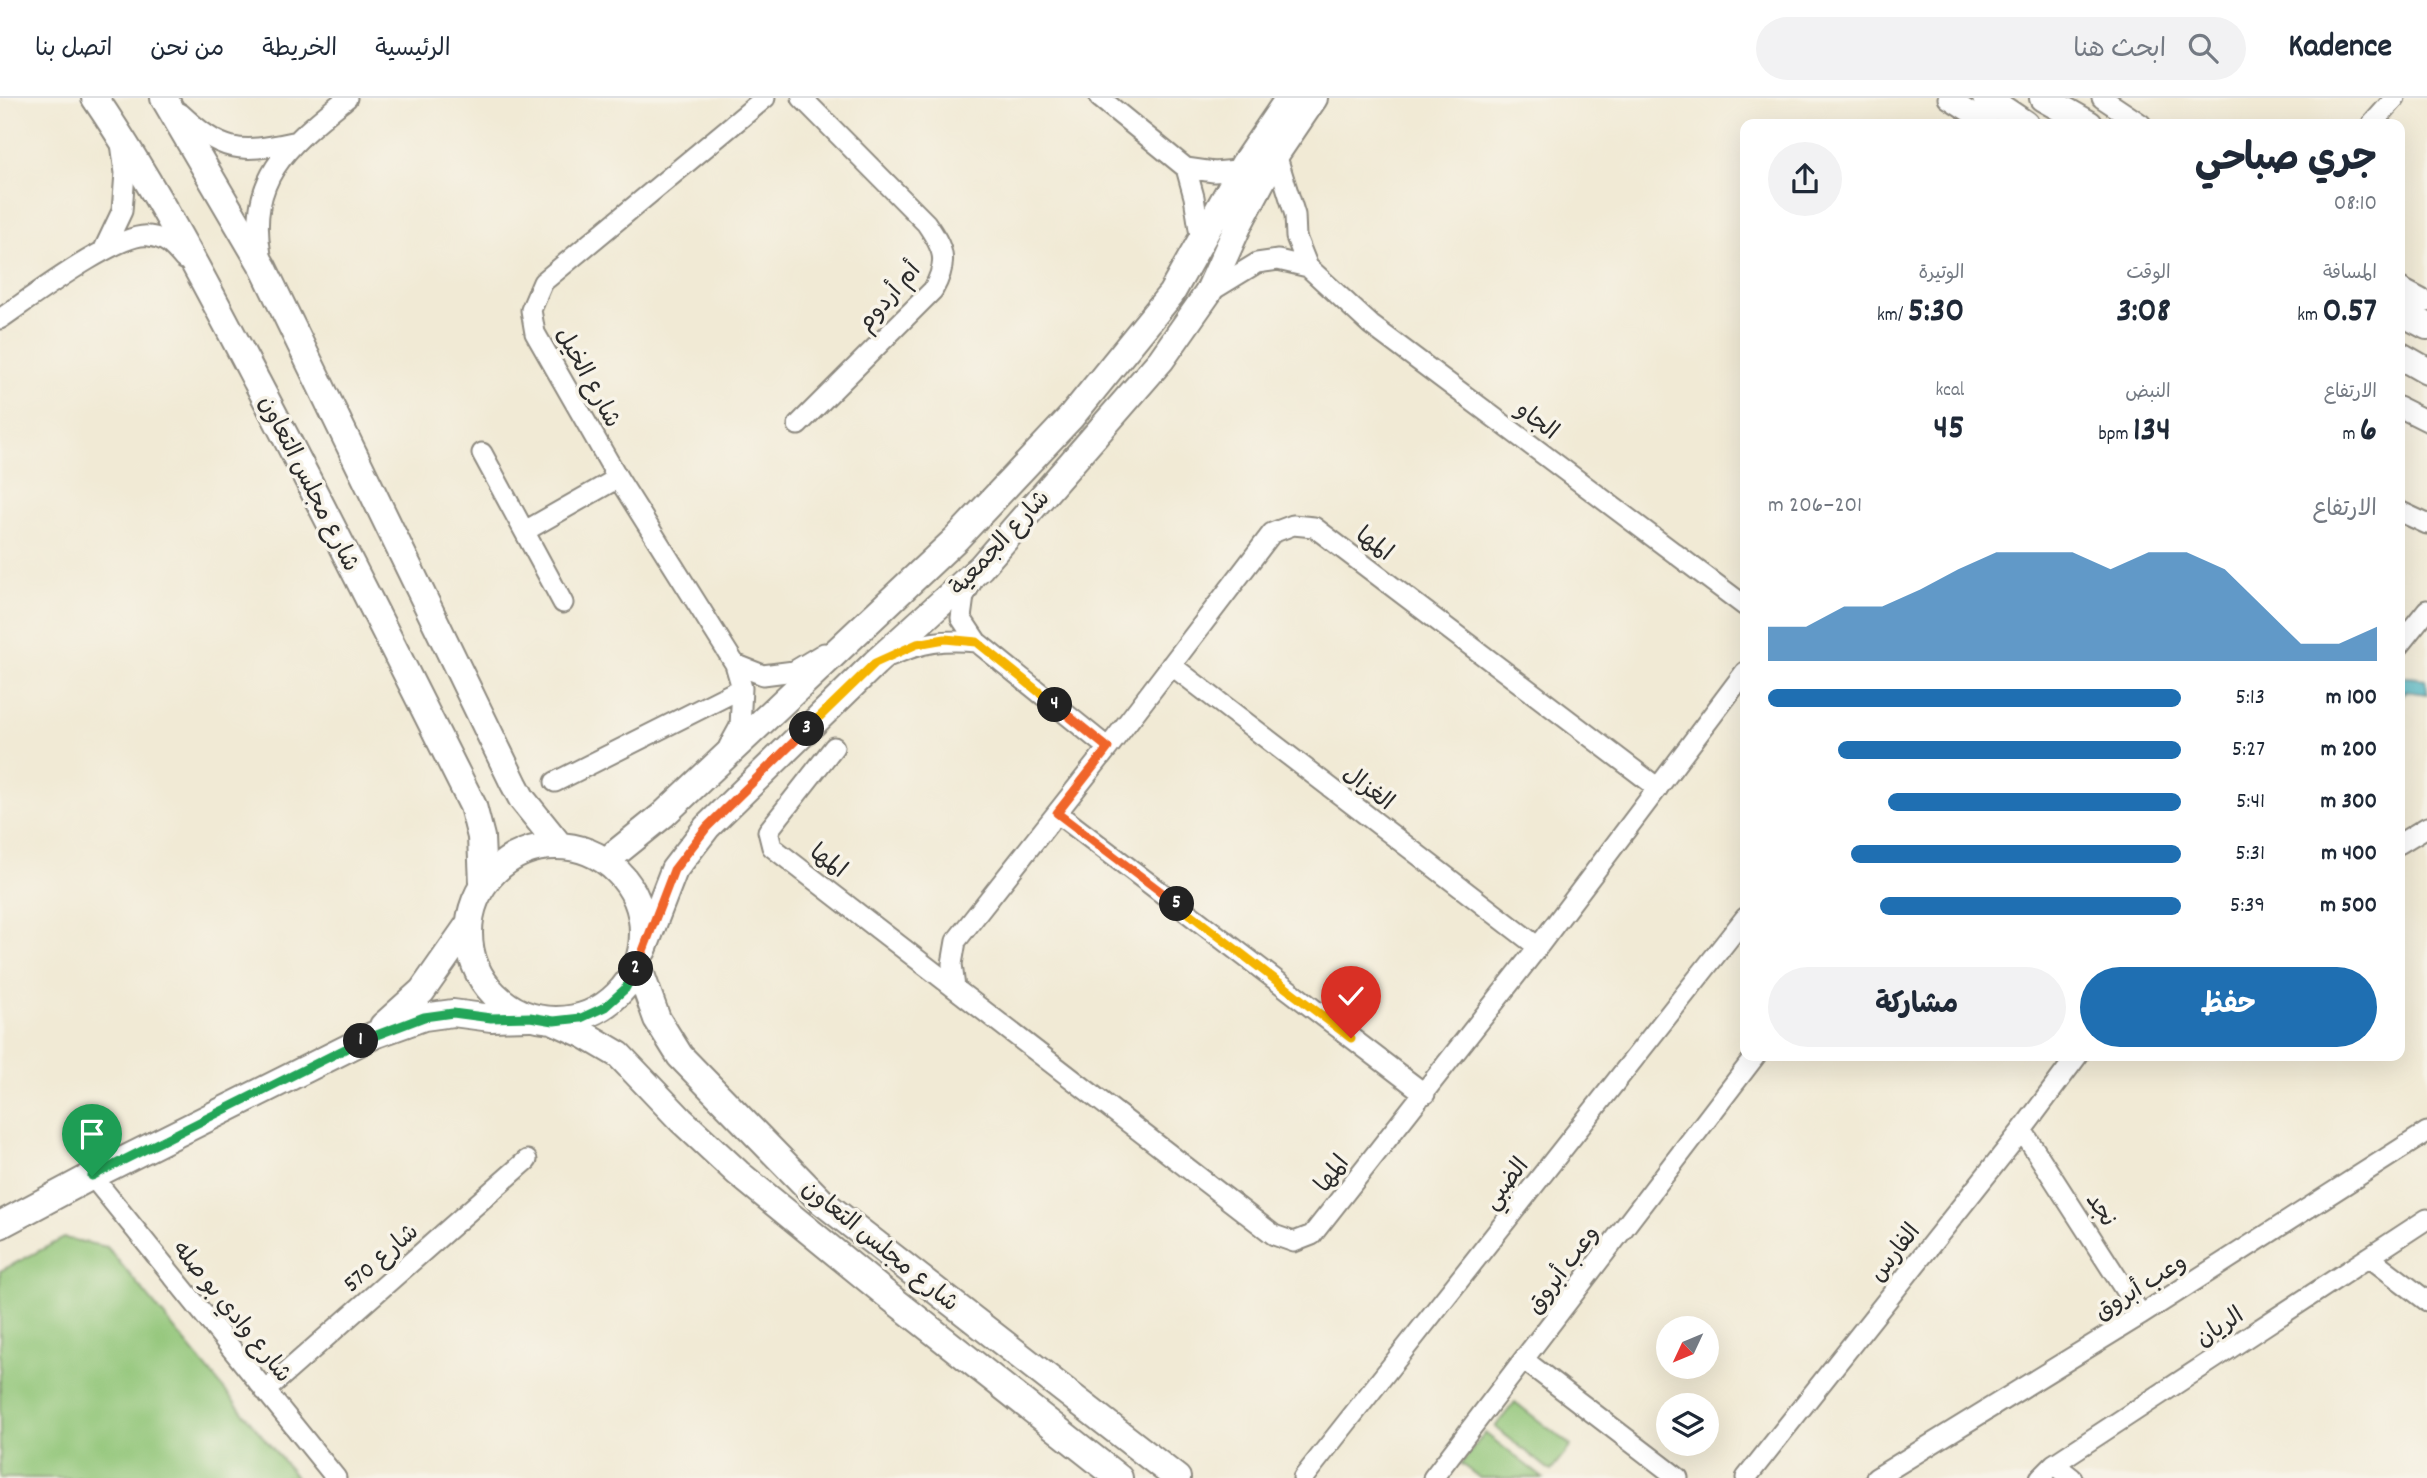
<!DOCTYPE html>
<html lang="ar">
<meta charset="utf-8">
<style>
:root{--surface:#fff;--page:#f2f2f3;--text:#1f2937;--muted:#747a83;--line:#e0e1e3;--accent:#1f6fb2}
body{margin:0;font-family:Dekko,"Playpen Sans Arabic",sans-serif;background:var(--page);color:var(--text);direction:rtl;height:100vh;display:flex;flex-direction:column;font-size:26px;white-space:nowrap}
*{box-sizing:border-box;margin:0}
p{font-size:23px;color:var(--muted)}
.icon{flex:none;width:38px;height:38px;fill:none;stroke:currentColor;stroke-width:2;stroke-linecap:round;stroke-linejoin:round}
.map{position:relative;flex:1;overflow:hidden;direction:ltr}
.side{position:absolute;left:1740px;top:21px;width:665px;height:942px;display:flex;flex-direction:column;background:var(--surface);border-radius:14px;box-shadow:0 7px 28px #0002;direction:rtl}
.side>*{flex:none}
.needle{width:46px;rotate:226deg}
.tools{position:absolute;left:1656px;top:1218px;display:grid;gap:14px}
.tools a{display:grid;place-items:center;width:63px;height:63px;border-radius:50%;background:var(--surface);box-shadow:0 7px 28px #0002;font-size:35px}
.pin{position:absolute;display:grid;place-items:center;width:60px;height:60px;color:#fff;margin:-72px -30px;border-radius:50% 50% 50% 0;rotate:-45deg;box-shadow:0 0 7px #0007}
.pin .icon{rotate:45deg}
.km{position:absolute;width:35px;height:35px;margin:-18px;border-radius:50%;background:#222;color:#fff;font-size:19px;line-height:35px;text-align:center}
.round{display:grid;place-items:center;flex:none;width:74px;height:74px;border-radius:37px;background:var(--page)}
.overview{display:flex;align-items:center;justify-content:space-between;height:119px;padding:0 28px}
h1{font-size:38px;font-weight:700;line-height:52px}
.figures{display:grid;grid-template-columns:repeat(3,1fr);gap:10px;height:119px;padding:7px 28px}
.figures div{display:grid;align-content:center}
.figures b{font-size:35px;font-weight:700}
.figures small{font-size:19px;font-weight:400}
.figures p{font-size:19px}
.chart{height:196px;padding:14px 28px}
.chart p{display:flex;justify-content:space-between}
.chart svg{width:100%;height:126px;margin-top:7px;fill:var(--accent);opacity:.7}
.primary-button{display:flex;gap:14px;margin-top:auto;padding:14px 28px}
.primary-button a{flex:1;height:80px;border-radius:42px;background:var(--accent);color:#fff;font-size:28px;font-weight:700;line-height:80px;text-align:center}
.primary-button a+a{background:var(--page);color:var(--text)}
ul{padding:0 28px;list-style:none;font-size:23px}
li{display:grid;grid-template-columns:112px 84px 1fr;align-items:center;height:52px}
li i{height:18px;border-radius:9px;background:var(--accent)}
header{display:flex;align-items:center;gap:42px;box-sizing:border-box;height:98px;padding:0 35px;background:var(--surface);border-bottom:2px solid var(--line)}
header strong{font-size:33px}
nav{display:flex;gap:38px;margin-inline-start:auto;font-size:24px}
.search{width:490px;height:63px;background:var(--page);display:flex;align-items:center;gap:18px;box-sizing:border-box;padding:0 24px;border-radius:38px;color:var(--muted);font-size:26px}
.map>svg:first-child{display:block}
.green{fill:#90c577;stroke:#5e7851;stroke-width:2}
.water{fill:#47b4c3;stroke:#397077;stroke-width:2}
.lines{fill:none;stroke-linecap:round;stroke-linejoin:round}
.street-casing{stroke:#8e8a80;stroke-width:23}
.secondary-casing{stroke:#8e8a80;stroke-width:30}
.street{stroke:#fff;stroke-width:19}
.secondary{stroke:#fff;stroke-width:26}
.split-1-casing{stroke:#fff;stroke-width:14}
.split-2-casing{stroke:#fff;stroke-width:14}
.split-3-casing{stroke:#fff;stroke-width:14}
.split-4-casing{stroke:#fff;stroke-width:14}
.split-5-casing{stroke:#fff;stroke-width:14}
.split-6-casing{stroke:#fff;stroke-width:14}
.split-1{stroke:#22a559;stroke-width:9}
.split-2{stroke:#22a559;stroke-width:9}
.split-3{stroke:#f0652b;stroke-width:9}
.split-4{stroke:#f5b400;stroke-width:9}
.split-5{stroke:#f0652b;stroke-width:9}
.split-6{stroke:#f5b400;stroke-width:9}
.labels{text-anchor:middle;stroke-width:7;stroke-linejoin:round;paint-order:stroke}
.street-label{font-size:24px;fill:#2b2b2b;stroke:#f7f3e8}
</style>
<header>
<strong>Kadence</strong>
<div class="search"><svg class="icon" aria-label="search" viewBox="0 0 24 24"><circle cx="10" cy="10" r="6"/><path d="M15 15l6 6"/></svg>ابحث هنا</div>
<nav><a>الرئيسية</a><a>الخريطة</a><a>من نحن</a><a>اتصل بنا</a></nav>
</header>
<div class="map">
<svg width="2427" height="1380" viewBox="0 0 2427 1380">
<rect width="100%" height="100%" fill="#f7f3e8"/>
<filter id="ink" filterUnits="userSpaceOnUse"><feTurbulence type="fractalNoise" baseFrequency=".0143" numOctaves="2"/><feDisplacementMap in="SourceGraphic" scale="14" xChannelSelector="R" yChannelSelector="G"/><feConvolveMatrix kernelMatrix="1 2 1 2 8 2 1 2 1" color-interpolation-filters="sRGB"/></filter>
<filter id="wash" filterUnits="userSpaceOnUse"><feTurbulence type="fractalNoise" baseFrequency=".00686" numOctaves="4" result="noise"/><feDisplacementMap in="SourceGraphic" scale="28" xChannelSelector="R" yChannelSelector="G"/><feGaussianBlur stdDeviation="1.57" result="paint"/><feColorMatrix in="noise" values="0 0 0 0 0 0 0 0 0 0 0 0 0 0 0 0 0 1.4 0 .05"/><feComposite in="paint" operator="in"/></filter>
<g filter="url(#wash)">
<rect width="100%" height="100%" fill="#f1ead5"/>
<!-- green -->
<path class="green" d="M64,1140L107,1149L297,1380H0V1173Z
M1515,1304L1571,1348L1551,1373L1495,1329Z
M1485,1335L1543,1380H1480L1461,1366Z"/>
<!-- water -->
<path class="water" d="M2399,578L2426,581L2427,596L2406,593L2399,602Z"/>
</g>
<g filter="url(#ink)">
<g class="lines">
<!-- street casing -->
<g class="street-casing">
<path id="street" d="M1100,0L1186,70L1214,74L1237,72L1244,66
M1948,0L1988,26
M2102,0L2141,26
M180,15C222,54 238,56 293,44
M2372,26L2395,0
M1276,56L1295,117L1296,139L1308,169L1371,227L1745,508
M1186,70L1194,99L1201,144
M104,151L122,113L125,75L121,45
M261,157C247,77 291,46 347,0
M2399,189L2427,204
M1208,195L1257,165L1278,162L1308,169
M0,221C28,202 119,133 149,138C166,140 173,148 184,161
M2399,309L2427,323
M798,327L933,192C949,163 944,151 926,125L802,0
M482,355L563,505
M2399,413L2427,426
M525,433L618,380
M973,482L964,498L961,520L977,544L1108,650
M2399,547L2427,512
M890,558C923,544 942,541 977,544
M735,566L763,577L794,573L824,555
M1171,567L1538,849
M729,648L740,628L742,590L735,566L618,380L535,235L531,212L543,184L765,0
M834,649L768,733L772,749L1274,1137L1294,1144L1312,1137L1538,849L1745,574
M555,684L742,590
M1057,715L1425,996
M2399,746L2427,729
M955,890L952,866L956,843L1108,650L1272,435L1293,427L1314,429L1658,690
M2022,1032L2141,1217
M92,1078L336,1380
M2369,1159L2427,1203
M1524,1262L1678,1380
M265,1293L527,1062
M2054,1366L2072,1380
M1303,1380L1745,820
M1433,1380L1756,957
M1746,1380L2022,1032L2078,957
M1876,1380L2141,1217L2427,1034
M2040,1380L2054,1366L2427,1121"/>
</g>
<!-- secondary casing -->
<g class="secondary-casing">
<path id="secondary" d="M95,0C156,90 207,188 257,284C331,425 402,566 473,708L481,739L483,786
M164,0L263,169L514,686L522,701L559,747
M1986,0L2025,26
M2043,0L2089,26
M2399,213L2427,228
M2399,257L2427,273
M469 835a87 87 0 1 1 174 0a87 87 0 1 1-174 0Z
M606,763L663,717L956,441L1071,319L1171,196L1244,66L1289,0
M643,852L674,772L707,729L875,565L981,469L1161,262L1208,195L1240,124L1276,56L1314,0
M638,868L657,921L680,958L821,1103L1177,1380
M554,923L585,937L619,957L681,1022L738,1075L886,1196L1119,1380
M383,928L422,893L469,826
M0,1127L92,1078L374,937L424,919L453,915L491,920L530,919"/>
</g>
<!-- street -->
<use href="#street" class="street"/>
<!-- secondary -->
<use href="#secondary" class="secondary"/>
</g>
</g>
<g class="lines" filter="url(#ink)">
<!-- split-1 casing -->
<g class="split-1-casing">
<path id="split-1" d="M92,1078L361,943"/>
</g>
<!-- split-2 casing -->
<g class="split-2-casing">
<path id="split-2" d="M361,943L424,919L453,915L491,920L530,919L554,923L581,920L605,909L625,891L636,871"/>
</g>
<!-- split-3 casing -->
<g class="split-3-casing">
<path id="split-3" d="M636,871L674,772L707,729L807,631"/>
</g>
<!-- split-4 casing -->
<g class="split-4-casing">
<path id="split-4" d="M807,631L875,565L917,546L945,541L977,544L1055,607"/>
</g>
<!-- split-5 casing -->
<g class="split-5-casing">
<path id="split-5" d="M1055,607L1108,650L1057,715L1177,806"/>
</g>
<!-- split-6 casing -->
<g class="split-6-casing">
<path id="split-6" d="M1177,806L1351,940"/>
</g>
<!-- split-1 -->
<use href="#split-1" class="split-1"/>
<!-- split-2 -->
<use href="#split-2" class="split-2"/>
<!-- split-3 -->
<use href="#split-3" class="split-3"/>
<!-- split-4 -->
<use href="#split-4" class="split-4"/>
<!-- split-5 -->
<use href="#split-5" class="split-5"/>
<!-- split-6 -->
<use href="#split-6" class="split-6"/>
</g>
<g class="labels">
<!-- street labels -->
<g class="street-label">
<text transform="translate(888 198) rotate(-49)" y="8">أم أردوم</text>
<text transform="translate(589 279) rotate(61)" y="8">شارع الخيل</text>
<text transform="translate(1538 322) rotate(37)" y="8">الجاو</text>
<text transform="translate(310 385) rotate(63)" y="8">شارع مجلس التعاون</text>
<text transform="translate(999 444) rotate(-47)" y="8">شارع الجمعية</text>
<text transform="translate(1375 445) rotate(37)" y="8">المها</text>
<text transform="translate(1369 689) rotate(38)" y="8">الغزال</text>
<text transform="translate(829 762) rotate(38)" y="8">المها</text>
<text transform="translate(1331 1075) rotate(-52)" y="8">المها</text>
<text transform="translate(1505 1085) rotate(-52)" y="8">الضبي</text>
<text transform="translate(2102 1111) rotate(57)" y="8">نجد</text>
<text transform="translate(881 1147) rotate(39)" y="8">شارع مجلس التعاون</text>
<text transform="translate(1894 1154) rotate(-52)" y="8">الفارس</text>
<text transform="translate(380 1159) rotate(-41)" y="8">شارع 570</text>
<text transform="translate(1562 1171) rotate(-53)" y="8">وعب أبروق</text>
<text transform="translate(2140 1188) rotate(-32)" y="8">وعب أبروق</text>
<text transform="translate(233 1213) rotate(51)" y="8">شارع وادي بو صله</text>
<text transform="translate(2219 1228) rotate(-33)" y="8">الريان</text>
</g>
</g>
</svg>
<div class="tools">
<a><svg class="needle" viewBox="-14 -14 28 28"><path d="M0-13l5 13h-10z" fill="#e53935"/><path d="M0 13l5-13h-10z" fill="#747a83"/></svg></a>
<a><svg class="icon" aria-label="layers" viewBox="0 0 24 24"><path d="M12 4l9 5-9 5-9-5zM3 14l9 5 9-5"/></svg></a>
</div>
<div class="pin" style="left:92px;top:1078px;background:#1e9e55"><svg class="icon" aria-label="arrive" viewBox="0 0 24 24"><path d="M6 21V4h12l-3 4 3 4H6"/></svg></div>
<div class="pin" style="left:1351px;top:940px;background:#d93025"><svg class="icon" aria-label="check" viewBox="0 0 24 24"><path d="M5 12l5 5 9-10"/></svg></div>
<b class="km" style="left:361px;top:943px">1</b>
<b class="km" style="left:636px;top:871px">2</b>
<b class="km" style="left:807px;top:631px">3</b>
<b class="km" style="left:1055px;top:607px">4</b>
<b class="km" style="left:1177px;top:806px">5</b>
<section class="side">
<div class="overview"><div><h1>جري صباحي</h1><p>08:10</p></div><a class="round"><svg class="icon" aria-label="share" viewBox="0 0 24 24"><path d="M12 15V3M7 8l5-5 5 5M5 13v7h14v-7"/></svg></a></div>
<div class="figures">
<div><p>المسافة</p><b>0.57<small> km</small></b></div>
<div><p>الوقت</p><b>3:08</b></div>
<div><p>الوتيرة</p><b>5:30<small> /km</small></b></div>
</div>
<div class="figures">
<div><p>الارتفاع</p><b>6<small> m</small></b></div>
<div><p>النبض</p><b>134<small> bpm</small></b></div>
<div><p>kcal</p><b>45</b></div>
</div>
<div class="chart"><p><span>الارتفاع</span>201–206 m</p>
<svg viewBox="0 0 160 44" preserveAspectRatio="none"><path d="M0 44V32L10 32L20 25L30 25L40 19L50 12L60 6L70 6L80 6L90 12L100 6L110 6L120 12L130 25L140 38L150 38L160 32V44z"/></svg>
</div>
<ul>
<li><b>100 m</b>5:13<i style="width:100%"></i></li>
<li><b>200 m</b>5:27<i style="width:83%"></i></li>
<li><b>300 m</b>5:41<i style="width:71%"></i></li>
<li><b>400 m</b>5:31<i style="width:80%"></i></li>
<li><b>500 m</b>5:39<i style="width:73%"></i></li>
</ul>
<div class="primary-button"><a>حفظ</a><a>مشاركة</a></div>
</section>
</div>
